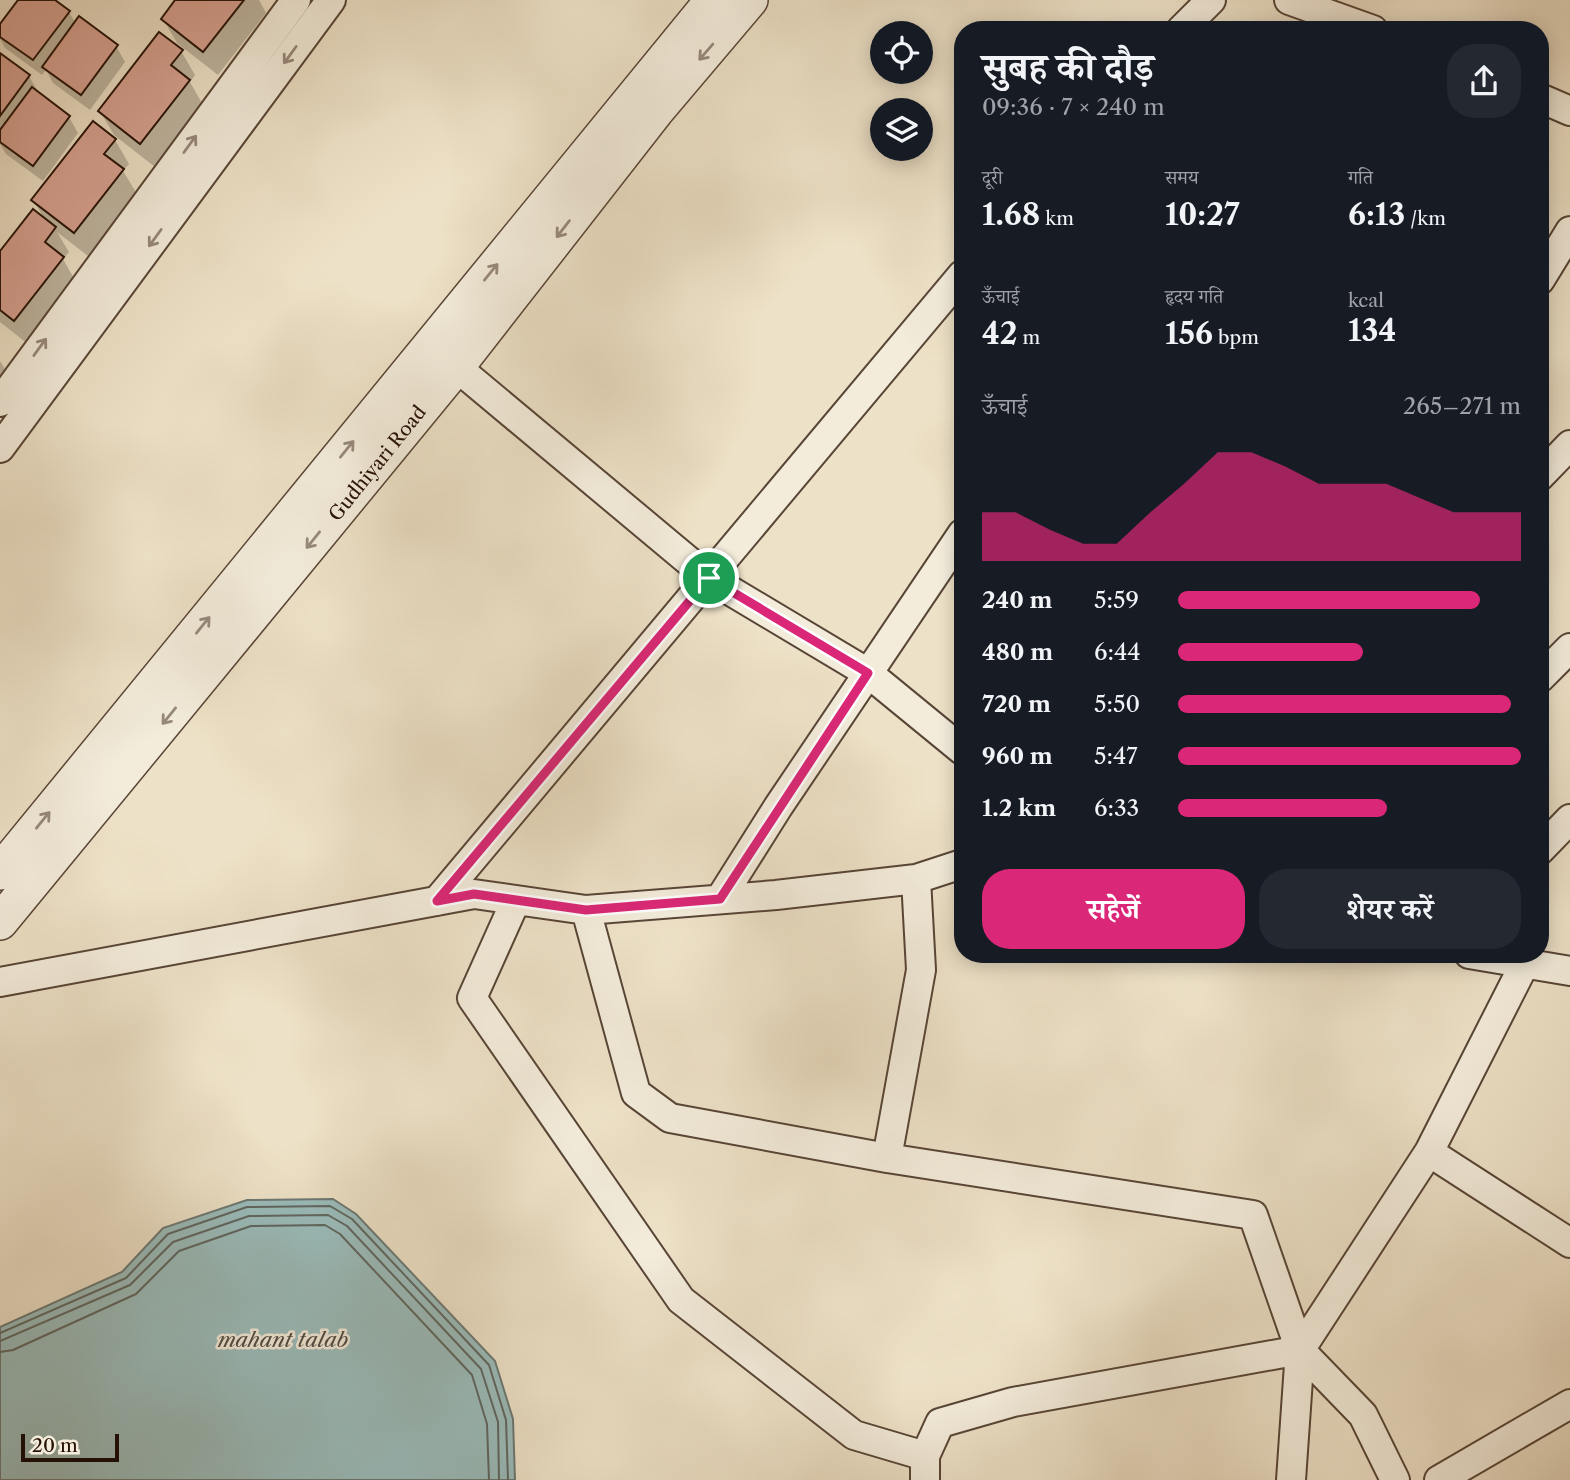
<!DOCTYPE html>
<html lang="hi">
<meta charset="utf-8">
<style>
:root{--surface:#171b24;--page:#242831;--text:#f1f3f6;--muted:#9ea1a6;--accent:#db2777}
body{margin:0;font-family:"Libre Caslon Text","Noto Serif Devanagari",serif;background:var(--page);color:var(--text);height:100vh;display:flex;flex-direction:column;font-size:26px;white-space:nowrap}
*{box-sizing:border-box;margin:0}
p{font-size:23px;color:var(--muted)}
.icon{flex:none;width:38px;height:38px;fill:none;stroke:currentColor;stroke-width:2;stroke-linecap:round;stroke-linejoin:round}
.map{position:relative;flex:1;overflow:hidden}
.sheet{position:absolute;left:954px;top:21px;width:595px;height:942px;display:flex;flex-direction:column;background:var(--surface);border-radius:28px;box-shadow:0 4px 18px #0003}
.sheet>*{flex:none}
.buttons{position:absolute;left:870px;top:21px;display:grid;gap:14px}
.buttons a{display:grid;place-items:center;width:63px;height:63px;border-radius:50%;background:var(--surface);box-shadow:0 4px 18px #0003;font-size:35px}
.scale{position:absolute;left:21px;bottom:18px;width:98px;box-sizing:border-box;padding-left:7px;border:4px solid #261106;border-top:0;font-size:19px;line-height:24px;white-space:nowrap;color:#261106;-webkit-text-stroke:5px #f3ecdb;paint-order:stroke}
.pin{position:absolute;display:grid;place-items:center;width:60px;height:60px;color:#fff;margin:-30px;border:4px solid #fff;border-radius:50%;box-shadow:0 2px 7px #0007}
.round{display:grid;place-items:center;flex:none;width:74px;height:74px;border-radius:28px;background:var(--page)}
.head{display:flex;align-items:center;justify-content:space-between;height:119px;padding:0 28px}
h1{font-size:38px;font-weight:700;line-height:52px}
.metrics{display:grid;grid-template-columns:repeat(3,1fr);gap:10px;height:119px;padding:7px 28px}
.metrics div{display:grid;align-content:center}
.metrics b{font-size:30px;font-weight:700}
.metrics small{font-size:19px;font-weight:400}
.metrics p{font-size:19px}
.chart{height:196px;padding:14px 28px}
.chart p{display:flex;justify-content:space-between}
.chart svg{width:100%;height:126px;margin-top:7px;fill:var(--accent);opacity:.7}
.button{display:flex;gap:14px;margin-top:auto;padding:14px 28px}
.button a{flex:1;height:80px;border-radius:28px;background:var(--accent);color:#fff;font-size:28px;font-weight:700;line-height:80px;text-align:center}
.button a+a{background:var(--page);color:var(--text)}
ul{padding:0 28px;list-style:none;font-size:23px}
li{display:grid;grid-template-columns:112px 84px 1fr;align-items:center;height:52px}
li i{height:18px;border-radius:9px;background:var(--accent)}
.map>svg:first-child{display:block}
.water{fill:#9abcbb;stroke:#6c7873;stroke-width:2}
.shadow{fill:#0003}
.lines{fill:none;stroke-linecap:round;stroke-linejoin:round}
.shore{stroke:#606660;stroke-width:2}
.building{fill:#d7a191;stroke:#261106;stroke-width:2}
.minor-casing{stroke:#584536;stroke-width:32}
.tertiary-casing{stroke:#584536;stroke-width:38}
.minor{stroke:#f3ecdb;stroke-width:28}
.tertiary{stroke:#f3ecdb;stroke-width:35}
.oneway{stroke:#97897b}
.route-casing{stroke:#fff;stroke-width:14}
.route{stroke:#db2777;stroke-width:9}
.labels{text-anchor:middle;stroke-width:5;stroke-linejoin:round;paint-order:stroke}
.street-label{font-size:19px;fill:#261106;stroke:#f3ecdb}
.water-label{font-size:21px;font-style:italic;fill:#4f4d45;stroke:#f3ecdb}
</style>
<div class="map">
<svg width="1570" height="1480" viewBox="0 0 1570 1480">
<rect width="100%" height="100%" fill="#ede1c7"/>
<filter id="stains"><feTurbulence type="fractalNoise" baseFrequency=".00286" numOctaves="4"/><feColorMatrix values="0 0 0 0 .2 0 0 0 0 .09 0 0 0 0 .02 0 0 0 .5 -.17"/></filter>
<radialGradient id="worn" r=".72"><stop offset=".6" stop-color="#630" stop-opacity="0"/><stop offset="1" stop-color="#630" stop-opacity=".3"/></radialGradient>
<!-- water -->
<path class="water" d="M333,1199L356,1214L495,1361L513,1419L515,1480H0V1327L122,1272L163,1228L247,1200Z"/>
<!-- shadow -->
<path class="shadow" d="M20,0H52L69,12L76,24L116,46L125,62L90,110L53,83L46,70L42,75L5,48L0,39V27Z
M178,0H259L266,13L218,75L177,43L163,19Z
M181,51L195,75L190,82L203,105L155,167L114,135L100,111Z
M0,55L29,76L38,92L69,117L78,133L43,181L6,154L0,144Z
M115,140L129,164L123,171L137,194L88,256L57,232L69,252L63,259L76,282L28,344L0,322V254L45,220L33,200Z
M0,361L5,369L0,375Z"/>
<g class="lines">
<!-- shore -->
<path class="shore" d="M0,1333L126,1278L168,1234L247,1207L330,1206L352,1219L489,1365L506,1420L508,1480
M0,1341L130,1285L173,1242L249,1216L328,1215L347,1226L481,1369L498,1422L499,1480
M0,1352L13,1350L136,1294L179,1251L251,1226L325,1225L340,1234L472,1375L487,1424L489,1480"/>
</g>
<!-- building -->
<path class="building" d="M18,0H55L70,11L33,60L0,37V24Z
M175,0H244L203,52L161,19Z
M79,16L118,45L81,95L42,67Z
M159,32L183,50L171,65L190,80L140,144L98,111Z
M0,53L30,75L0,116Z
M32,87L70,116L33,166L0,142V130Z
M93,121L116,139L104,154L124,169L74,233L31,200Z
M33,209L56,227L45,242L64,257L14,321L0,310V251Z"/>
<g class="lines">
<!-- minor casing -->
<g class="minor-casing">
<path id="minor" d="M1289,0L1373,30
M1181,30L1211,0
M1540,98L1570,111
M1540,280L1570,231
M442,355L709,578L868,673L962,750
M0,402L296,0
M0,448L331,0
M1540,476L1570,445
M1540,678L1570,648
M1540,850L1570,819
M720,899L778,807L962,534
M516,900L472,998L681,1300L854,1435L925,1456
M437,901L962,275
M586,910L636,1093L670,1118L887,1158L1253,1215L1300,1350L1291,1480
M1469,954L1570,971
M0,982L474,894L586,910L776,895L916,879L962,864
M1429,1152L1570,1243
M887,1158L921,970L916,879
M1300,1350L1363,1415L1395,1480
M925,1480V1456L940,1423L1013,1402L1300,1350L1429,1152L1525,963
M1439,1480L1570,1404"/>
</g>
<!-- tertiary casing -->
<g class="tertiary-casing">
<path id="tertiary" d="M0,872L713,0
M0,922L457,366L656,111L750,0"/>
</g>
<!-- minor -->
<use href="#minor" class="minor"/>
<!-- tertiary -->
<use href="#tertiary" class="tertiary"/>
</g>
<!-- one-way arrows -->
<defs><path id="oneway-shaft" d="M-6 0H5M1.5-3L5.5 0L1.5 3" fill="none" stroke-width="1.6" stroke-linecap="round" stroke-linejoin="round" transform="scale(1.75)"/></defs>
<g class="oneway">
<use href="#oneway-shaft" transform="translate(706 52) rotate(131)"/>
<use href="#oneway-shaft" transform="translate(290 55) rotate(126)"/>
<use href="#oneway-shaft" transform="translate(190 144) rotate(-54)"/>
<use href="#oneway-shaft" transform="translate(563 229) rotate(128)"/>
<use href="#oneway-shaft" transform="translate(155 238) rotate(126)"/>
<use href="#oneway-shaft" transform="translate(491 272) rotate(-51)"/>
<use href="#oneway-shaft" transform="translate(40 347) rotate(-54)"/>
<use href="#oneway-shaft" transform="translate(347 449) rotate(-51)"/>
<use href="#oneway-shaft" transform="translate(313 540) rotate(129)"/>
<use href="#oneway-shaft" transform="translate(203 625) rotate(-51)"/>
<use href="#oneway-shaft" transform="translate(169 716) rotate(129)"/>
<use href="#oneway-shaft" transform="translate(43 820) rotate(-51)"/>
</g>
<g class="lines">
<!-- route casing -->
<g class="route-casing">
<path id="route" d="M709,578L868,673L720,899L586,910L474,894L437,901Z"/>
</g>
<!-- route -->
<use href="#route" class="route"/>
</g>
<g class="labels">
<!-- street labels -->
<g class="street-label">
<text transform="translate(377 463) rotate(-51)" y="7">Gudhiyari Road</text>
</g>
<!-- water labels -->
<g class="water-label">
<text x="283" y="1347">mahant talab</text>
</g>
</g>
<rect width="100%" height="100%" filter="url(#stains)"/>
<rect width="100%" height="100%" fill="url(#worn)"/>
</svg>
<div class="buttons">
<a><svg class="icon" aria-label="locate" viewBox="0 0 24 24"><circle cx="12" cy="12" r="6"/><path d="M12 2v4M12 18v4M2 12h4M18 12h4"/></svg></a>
<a><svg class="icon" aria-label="layers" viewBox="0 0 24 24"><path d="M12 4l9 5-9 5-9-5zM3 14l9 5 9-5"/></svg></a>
</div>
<div class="scale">20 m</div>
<div class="pin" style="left:709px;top:578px;background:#1e9e55"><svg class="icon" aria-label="arrive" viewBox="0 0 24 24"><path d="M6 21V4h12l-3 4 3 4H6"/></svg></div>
<section class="sheet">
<div class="head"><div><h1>सुबह की दौड़</h1><p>09:36 · 7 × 240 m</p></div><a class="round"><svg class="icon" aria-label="share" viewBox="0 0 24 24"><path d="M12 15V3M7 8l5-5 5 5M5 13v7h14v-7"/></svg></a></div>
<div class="metrics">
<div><p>दूरी</p><b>1.68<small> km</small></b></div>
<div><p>समय</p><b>10:27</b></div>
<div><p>गति</p><b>6:13<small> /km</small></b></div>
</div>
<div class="metrics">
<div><p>ऊँचाई</p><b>42<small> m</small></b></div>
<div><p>हृदय गति</p><b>156<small> bpm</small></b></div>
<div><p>kcal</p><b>134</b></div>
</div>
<div class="chart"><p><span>ऊँचाई</span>265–271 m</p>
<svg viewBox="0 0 160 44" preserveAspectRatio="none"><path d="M0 44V27L10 27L20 33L30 38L40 38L50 27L60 17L70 6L80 6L90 11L100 17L110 17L120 17L130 22L140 27L150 27L160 27V44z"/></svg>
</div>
<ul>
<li><b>240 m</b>5:59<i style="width:88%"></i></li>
<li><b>480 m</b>6:44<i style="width:54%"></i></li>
<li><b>720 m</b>5:50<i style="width:97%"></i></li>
<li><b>960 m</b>5:47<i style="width:100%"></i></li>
<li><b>1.2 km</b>6:33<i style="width:61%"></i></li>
</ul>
<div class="button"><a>सहेजें</a><a>शेयर करें</a></div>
</section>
</div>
